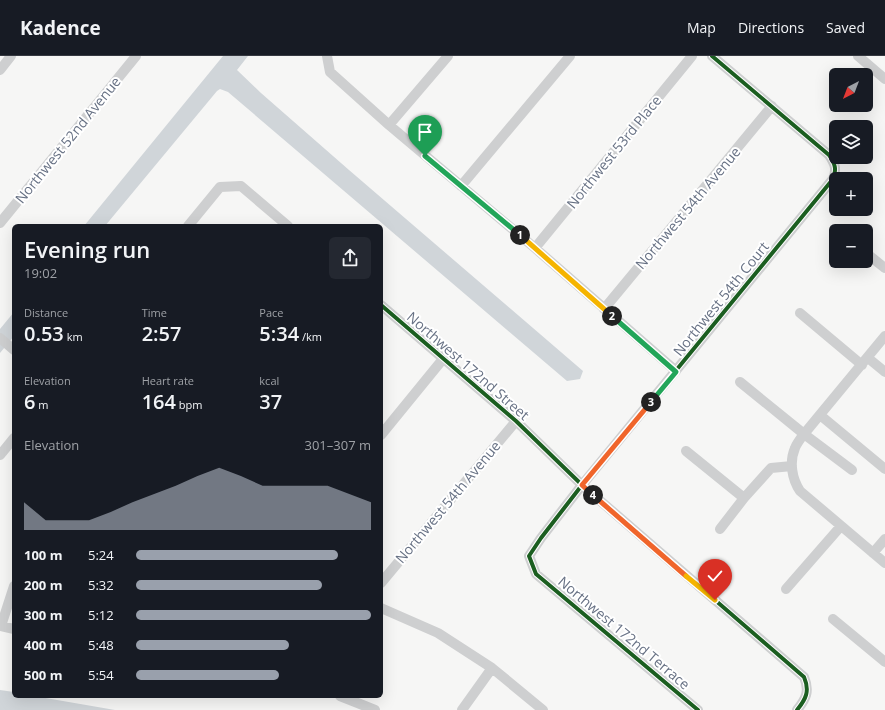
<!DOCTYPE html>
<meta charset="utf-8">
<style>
:root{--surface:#171b24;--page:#242831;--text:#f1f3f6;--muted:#9ea1a6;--line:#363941;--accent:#99a0ac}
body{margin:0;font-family:"Open Sans",sans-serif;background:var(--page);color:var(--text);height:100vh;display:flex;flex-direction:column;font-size:15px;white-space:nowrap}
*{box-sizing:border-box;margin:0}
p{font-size:13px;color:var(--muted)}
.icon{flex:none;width:22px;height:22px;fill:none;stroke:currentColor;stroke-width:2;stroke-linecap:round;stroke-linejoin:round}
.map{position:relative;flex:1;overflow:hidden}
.sheet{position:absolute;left:12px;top:168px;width:371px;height:474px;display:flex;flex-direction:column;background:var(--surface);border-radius:6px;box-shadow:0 4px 16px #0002}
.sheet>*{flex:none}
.needle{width:26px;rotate:222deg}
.fabs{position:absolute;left:829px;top:12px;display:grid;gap:8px}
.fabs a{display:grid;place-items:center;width:44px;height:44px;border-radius:6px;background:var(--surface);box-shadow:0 4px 16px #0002;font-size:20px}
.pin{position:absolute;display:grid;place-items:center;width:34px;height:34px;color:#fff;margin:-41px -17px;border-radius:50% 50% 50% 0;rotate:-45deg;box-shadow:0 0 4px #0007}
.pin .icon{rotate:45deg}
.km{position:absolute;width:20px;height:20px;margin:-10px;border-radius:50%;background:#222;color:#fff;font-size:11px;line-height:20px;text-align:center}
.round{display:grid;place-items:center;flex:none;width:42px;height:42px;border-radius:6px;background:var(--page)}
.overview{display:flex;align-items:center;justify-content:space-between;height:68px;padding:0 12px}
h1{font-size:22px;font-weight:600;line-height:30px}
.metrics{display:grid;grid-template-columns:repeat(3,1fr);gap:6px;height:68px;padding:4px 12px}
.metrics div{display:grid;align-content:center}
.metrics b{font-size:20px;font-weight:600}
.metrics small{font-size:11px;font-weight:400}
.metrics p{font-size:11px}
.chart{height:112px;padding:8px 12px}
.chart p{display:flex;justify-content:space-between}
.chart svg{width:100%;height:72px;margin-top:4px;fill:var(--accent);opacity:.7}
ul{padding:0 12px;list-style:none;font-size:13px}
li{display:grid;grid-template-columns:64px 48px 1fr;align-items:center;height:30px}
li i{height:10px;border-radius:5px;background:var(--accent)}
header{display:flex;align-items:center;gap:24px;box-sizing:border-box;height:56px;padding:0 20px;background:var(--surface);border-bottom:1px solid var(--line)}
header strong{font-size:19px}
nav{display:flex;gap:22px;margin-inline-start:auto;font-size:14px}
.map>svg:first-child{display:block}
.water{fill:#d0d5d9}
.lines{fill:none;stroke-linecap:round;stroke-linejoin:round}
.minor{stroke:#cecfd0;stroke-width:10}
.cycleway-casing{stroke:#fff;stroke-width:6}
.cycleway{stroke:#1b5e20;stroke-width:4}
.split-1-casing{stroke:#fff;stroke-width:8}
.split-2-casing{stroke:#fff;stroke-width:8}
.split-3-casing{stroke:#fff;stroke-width:8}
.split-4-casing{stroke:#fff;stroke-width:8}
.split-5-casing{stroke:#fff;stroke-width:8}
.split-6-casing{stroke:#fff;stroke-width:8}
.split-1{stroke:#22a559;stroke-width:5}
.split-2{stroke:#f5b400;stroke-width:5}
.split-3{stroke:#22a559;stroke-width:5}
.split-4{stroke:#f0652b;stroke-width:5}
.split-5{stroke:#f0652b;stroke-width:5}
.split-6{stroke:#f5b400;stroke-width:5}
.labels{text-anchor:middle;stroke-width:4;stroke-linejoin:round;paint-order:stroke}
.street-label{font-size:14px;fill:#677184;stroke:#fff}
</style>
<header>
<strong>Kadence</strong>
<nav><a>Map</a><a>Directions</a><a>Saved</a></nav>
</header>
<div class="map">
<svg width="885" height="654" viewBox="0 0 885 654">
<rect width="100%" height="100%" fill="#f6f6f5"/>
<!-- water -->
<path class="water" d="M223,0H248L237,14L261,37L349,114L583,315L580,323L567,325L228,36L220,33L217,35L105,170H84Z
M14,256V280L0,297V273Z
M0,634L14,636V640H34L115,654H0Z"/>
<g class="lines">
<!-- minor -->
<path class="minor" d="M327,0L330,16L389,69L535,192L676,315
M858,0L885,23
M0,14L11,0
M389,69L448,0
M461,130L570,0
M0,167L136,0
M188,170L220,131L241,130L288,170
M535,192L692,0
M866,197L885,212
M381,249L516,365L582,429L804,621C810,635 806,643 797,654
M604,253L772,50
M800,257L862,309
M885,280L804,378C801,382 797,387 795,392C789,406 792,423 800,435L885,507
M0,282L14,294
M868,302L885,316
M740,326L804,378L852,414
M820,359L885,413
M381,379L443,303
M686,395L744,442
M0,399L14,382
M720,473L744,442L771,412L792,410
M873,497L885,483
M381,527L516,365
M786,533L841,470
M381,552L438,577L492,612L543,654
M833,563L885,606
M0,570L14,573
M1,570L14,530
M340,640L375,654
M462,654L492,612
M698,654L536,518L529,500L541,482L582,429L833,123C837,113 835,108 829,99L712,0"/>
<!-- cycleway casing -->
<g class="cycleway-casing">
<path id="cycleway" d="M381,249L516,365L582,429L804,621C810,635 806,643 797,654
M698,654L536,518L529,500L541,482L582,429L833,123C837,113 835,108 829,99L712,0"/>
</g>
<!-- cycleway -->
<use href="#cycleway" class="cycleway"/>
</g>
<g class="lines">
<!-- split-1 casing -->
<g class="split-1-casing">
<path id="split-1" d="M425,100L520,179"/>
</g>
<!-- split-2 casing -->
<g class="split-2-casing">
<path id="split-2" d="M520,179L612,260"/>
</g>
<!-- split-3 casing -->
<g class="split-3-casing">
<path id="split-3" d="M612,260L676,316L651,346"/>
</g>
<!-- split-4 casing -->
<g class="split-4-casing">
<path id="split-4" d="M593,439L582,429L651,346"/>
</g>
<!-- split-5 casing -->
<g class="split-5-casing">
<path id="split-5" d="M593,439L686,520"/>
</g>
<!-- split-6 casing -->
<g class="split-6-casing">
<path id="split-6" d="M686,520L715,544"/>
</g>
<!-- split-1 -->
<use href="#split-1" class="split-1"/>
<!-- split-2 -->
<use href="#split-2" class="split-2"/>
<!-- split-3 -->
<use href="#split-3" class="split-3"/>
<!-- split-4 -->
<use href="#split-4" class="split-4"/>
<!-- split-5 -->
<use href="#split-5" class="split-5"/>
<!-- split-6 -->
<use href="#split-6" class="split-6"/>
</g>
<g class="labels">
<!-- street labels -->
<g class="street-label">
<text transform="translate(68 84) rotate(-51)" y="5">Northwest 52nd Avenue</text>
<text transform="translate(614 96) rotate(-51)" y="5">Northwest 53rd Place</text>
<text transform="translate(688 152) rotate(-50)" y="5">Northwest 54th Avenue</text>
<text transform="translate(721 243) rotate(-51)" y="5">Northwest 54th Court</text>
<text transform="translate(468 310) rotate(41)" y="5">Northwest 172nd Street</text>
<text transform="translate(448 446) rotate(-50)" y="5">Northwest 54th Avenue</text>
<text transform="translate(624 577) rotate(40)" y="5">Northwest 172nd Terrace</text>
</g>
</g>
</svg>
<div class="fabs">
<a><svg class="needle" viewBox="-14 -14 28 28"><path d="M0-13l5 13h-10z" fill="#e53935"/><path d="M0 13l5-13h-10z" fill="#9ea1a6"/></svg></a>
<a><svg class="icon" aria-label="layers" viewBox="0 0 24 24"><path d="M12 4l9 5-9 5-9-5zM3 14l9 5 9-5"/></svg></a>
<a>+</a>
<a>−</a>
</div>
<div class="pin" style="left:425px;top:100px;background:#1e9e55"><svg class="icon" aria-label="arrive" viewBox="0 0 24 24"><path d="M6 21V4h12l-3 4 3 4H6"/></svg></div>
<div class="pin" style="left:715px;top:544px;background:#d93025"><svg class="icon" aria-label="check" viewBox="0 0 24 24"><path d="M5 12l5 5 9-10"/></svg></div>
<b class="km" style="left:520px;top:179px">1</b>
<b class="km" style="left:612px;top:260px">2</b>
<b class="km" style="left:651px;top:346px">3</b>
<b class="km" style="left:593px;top:439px">4</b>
<section class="sheet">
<div class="overview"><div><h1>Evening run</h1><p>19:02</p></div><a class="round"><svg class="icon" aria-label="share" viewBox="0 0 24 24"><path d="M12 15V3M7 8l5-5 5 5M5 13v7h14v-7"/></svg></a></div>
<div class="metrics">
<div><p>Distance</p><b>0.53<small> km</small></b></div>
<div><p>Time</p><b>2:57</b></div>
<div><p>Pace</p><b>5:34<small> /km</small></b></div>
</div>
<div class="metrics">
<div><p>Elevation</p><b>6<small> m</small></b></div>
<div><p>Heart rate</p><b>164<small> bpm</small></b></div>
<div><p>kcal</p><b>37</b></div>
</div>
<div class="chart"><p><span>Elevation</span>301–307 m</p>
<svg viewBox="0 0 160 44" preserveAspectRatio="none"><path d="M0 44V27L10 38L20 38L30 38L40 33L50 27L60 22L70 17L80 11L90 6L100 11L110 17L120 17L130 17L140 17L150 22L160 27V44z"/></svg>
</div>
<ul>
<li><b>100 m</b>5:24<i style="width:86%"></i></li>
<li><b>200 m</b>5:32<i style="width:79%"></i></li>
<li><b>300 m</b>5:12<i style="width:100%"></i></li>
<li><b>400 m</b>5:48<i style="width:65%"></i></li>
<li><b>500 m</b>5:54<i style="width:61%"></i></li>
</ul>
</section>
</div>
